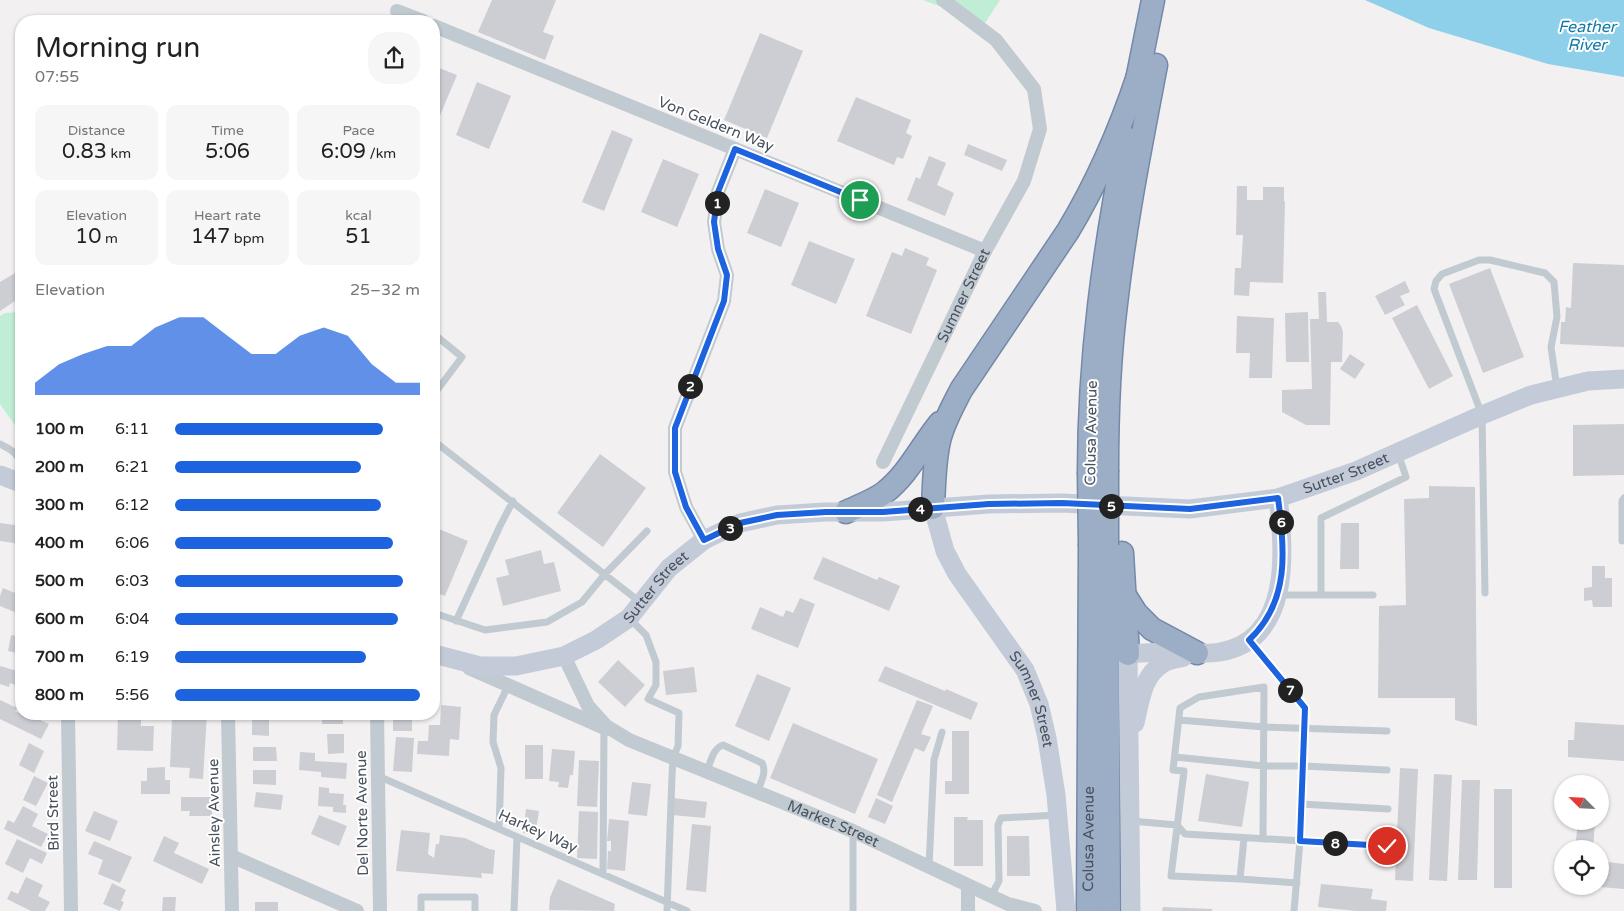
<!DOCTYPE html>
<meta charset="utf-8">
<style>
:root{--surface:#fff;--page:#f6f6f6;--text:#222;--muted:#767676;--accent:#1d62de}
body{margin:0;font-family:"Varela Round",sans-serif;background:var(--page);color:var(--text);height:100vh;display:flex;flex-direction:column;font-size:19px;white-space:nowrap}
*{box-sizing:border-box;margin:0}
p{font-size:16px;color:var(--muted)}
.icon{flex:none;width:28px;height:28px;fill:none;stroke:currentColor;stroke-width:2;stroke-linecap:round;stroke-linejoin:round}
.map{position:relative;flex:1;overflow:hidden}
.details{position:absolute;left:15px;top:15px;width:425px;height:705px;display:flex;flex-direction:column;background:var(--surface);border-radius:20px;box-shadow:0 1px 4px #0004}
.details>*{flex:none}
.needle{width:32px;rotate:294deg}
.controls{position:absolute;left:1554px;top:775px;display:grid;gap:10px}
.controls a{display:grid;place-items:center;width:55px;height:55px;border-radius:50%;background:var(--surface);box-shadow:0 1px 4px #0004;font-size:25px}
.pin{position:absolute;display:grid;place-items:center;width:42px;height:42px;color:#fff;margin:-21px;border:2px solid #fff;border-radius:50%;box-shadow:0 1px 5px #0007}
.km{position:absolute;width:25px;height:25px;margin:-12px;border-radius:50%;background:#222;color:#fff;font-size:14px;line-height:25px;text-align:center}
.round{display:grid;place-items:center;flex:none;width:52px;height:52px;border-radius:20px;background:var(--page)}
.overview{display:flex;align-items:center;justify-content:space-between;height:85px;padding:0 20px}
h1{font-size:28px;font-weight:600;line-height:38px}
.stats{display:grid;grid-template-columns:repeat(3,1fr);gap:8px;height:85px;padding:5px 20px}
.stats div{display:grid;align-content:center;border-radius:12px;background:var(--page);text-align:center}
.stats b{font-size:21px;font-weight:600}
.stats small{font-size:14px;font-weight:400}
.stats p{font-size:14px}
.chart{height:140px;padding:10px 20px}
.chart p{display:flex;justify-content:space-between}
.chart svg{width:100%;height:90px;margin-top:5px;fill:var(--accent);opacity:.7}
ul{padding:0 20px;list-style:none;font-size:16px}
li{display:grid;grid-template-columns:80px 60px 1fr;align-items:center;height:38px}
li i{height:12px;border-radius:6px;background:var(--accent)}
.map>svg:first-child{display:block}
.green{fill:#bfeed5}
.water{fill:#8ecfea}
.building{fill:#cdced4}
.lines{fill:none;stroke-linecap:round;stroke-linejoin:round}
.trunk-casing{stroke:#7489a9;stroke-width:25}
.service{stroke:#c1c9d1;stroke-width:7}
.minor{stroke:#c1c9d1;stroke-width:14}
.secondary{stroke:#c3cbd8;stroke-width:19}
.trunk{stroke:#9cadc6;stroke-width:22}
.trunk-bridge-casing{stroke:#7489a9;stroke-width:25;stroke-linecap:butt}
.trunk-bridge{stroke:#9cadc6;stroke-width:22}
.route-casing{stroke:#fff;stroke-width:10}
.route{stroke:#1d62de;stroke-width:6}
.labels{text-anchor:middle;stroke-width:4;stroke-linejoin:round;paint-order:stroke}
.street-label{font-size:15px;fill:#48515d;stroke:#fff}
.water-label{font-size:16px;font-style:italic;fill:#107ba8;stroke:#fff}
</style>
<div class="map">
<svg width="1624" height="911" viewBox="0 0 1624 911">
<rect width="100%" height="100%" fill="#f2f0f0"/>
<!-- green -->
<path class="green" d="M923,0H1000L985,23Z
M21,312V434L0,404V316L5,313Z"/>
<!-- water -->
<path class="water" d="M1365,0H1624V77L1548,64L1429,28Z"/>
<!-- building -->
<path class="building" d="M492,0H556L543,32L554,36L545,60L478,32Z
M760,33L803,51L767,138L724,120Z
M434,66L457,75L436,125L434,124Z
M477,82L511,96L489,149L456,135Z
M856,97L911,120L906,133L912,136L903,159L897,157L894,165L837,141Z
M612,130L633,139L604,211L582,202Z
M968,144L1007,160L1002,171L964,155Z
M929,156L946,163L937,185L954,193L945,216L907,200L916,177L920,179Z
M663,159L699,174L677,227L641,212Z
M1237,186H1247V200H1263V187H1284V201L1285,202L1283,283L1250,282L1249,296L1234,295L1235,268H1241L1243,235H1236Z
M765,189L799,203L781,247L747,233Z
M809,241L855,259L836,304L791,285Z
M905,248L929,258L926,265L937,270L911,334L866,316L892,252L902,256Z
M1573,263L1624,265V347L1560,344L1561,322H1565L1566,307L1571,308Z
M1490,268L1524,357L1483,373L1449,284Z
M15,273L21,283V297L0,311V282Z
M1405,281L1410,292L1400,296L1405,305L1385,315L1375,296Z
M1318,292H1326L1327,322H1338L1341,326L1343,332L1342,362H1331L1330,425H1306L1282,412V390L1312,389L1310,319H1319Z
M1417,305L1453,376L1429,389L1392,318Z
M1308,312L1309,362H1286L1285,313Z
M1237,316L1274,318L1272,378H1249L1250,353H1236Z
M1350,354L1365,364L1355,379L1340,369Z
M1624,424V475L1573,476V425Z
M600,454L646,488L603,547L557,513Z
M1429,486L1475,487L1477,726L1455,720V698H1378L1379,606L1406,605L1404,499L1429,498Z
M0,523L21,526V544L0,541Z
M1341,523H1359V569H1340Z
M434,527L468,541L445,596L434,592Z
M541,550L544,564L554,562L561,591L503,606L496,578L509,575L505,560Z
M20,555H21V591L15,590Z
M823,557L877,580L879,577L900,586L889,611L813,579Z
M1592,566H1605V578H1612V607H1593L1592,600L1584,601V588L1592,587Z
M3,588L20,595L17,604L20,605L17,613L0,606V596Z
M800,598L815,604L798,648L751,629L760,607L783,617L786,610L793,613Z
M11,635L21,637V657H17V653L8,651Z
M618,660L645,685L625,707L598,682Z
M0,666L21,672V687L10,683L9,687L0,684Z
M885,666L945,691L946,689L978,703L971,720L878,681Z
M694,667L697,692L666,695L663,671Z
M757,674L791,688L769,741L735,726Z
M0,700L17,708L15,711L30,719L31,716L49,724L41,739L0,719Z
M917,700L933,706L921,734L931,737L924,752L915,748L892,802L877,795Z
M441,705L461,707L459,740L450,739L449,756L417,754L418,741H428L429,725H440Z
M118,714H152V720H141V726H154L153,751L117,750Z
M188,714H207L203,779L189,778L190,768L170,767L172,718L188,719Z
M252,714H269V736L252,735Z
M322,714H343V724H322Z
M393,714H412V731H393Z
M1575,722L1624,725V761L1568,757V740H1574Z
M793,723L878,759L855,814L770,778Z
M952,731H969V794H945V781H952Z
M327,734H344V753L328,754Z
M396,737L414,738L412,772L393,771Z
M29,743L44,751L34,773L19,765Z
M525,745H543V779H525Z
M253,747H276L277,761H253Z
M552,749L575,751L573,775H570L568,788L558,787L559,782L549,781Z
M300,752L315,753V761L347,763L346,779L321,777V772L299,770Z
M579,760L599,761L597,807L577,806Z
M165,767V780H170V794H141V781H147V768Z
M1400,768L1418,769L1413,881L1395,880Z
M253,770H276V785L253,784Z
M1206,774L1249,782L1242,827L1198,821Z
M1434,774L1452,775L1447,881L1429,880Z
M34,776L48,783L36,806L23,800Z
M1462,780H1480L1477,880H1458Z
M632,782L651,784L647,816L628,814Z
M319,787L329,788V793L344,794L343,805H346V813L333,812V807L318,806Z
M1494,789H1512V888H1494Z
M256,792L283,795L281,810L254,807Z
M181,797H212V816H189L190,811H181Z
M673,798L707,802L705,818L672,815Z
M876,798L893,806L885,824L868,817Z
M23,806L38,814L32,826L48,834L41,847L4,829L8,820L14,823Z
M526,809L539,811L535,835L523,833Z
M94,811L118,821L110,841L85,831Z
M579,811L598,812L597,859L577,858Z
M319,815L347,826L339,846L311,834Z
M954,817H968L967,820H983V866H954Z
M609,819L629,821L625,871L607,869L608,851H611V841H607Z
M1578,821H1595L1593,849H1575Z
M692,824L711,826L706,892L686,890Z
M401,830L430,833L428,854L434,858L436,844H439L440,835L465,838L489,849L495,850L493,874L481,873L482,878L396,871Z
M164,836L179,843L174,853L209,869L202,884L153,861Z
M1007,836H1029L1030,876H1007Z
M17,839L47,853L42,864L30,858L23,873L5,864Z
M94,841L132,857L120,883L98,874L103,860L88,854Z
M1600,861L1624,864V889L1600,887Z
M26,877L43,885L38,896L50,902L45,911H31L7,899L11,891L18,894Z
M558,879L615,904L614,911L549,910L550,897Z
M112,883L126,890L121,901L124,902L120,911L103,904Z
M1321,884L1373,889L1371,899L1387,901L1386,911H1356L1318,907Z
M163,897H176L175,911H162Z
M255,902H278V911H255Z
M1163,907L1212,909V911H1162Z"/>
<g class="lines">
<!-- trunk casing -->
<g class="trunk-casing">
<g id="trunk">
<path d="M1135,90L1153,0"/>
<path d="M1107,470C1107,414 1109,359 1116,304C1125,224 1141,144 1156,65"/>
<path d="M1089,472C1089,356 1104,251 1126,138"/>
<path d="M933,508C934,486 934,463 939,441C943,423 953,406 961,390L1068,231C1098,181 1120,130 1138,76"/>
<path d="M846,512C859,506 873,501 884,493C908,475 921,446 940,423"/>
<path d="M1107,545L1109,911"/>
<path d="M1122,553L1128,654"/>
<path d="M1124,594L1136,613L1152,629L1197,653"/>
<path id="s5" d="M1088,911L1090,546"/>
</g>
</g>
<!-- service -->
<path class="service" d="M434,334L462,357L438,389L434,386
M434,441L640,602
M0,444C21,454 22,459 16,480
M1622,541V501L1624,498
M1485,593L1482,415L1434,289L1436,281L1442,274L1479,260H1490L1545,273L1554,282L1557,317L1551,347L1557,388
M1278,595H1373
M1321,595V518L1406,477L1398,453
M434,613L485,630L547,622L582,602L605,574L647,531
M629,618L646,635L656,662V685L648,699L679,713L678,746L673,758L672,776L667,911
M456,621L500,526L513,501
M1250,641L1305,708L1300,841L1294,911
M1179,720L1264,727L1387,731
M1175,757L1264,766H1303L1387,770
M707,772C710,763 713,748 723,745L762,763C767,772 761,782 757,792
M378,776L687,911
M1301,804L1388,809
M1131,821L1177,825L1185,834L1387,846
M499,829L501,768L493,742L494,715L508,686
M853,831V911
M1244,838L1240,879L1171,876L1184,771L1173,770L1180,708L1199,697L1264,687L1263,839
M929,867L934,760L942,732
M603,874L604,727
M1240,879L1297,883
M991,896L999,881L998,825L1001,818L1057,815
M421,911V897H475V911
M514,911L517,837"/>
<!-- minor -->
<g class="minor">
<path d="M397,11L423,21"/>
<path d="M434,26L985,251"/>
<path id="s1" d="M883,462L985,251L1024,181L1040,129L1034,89L996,40L943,0"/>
<path d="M704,540L686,507L675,472V428L724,301L727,275L718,249L714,222L718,192L735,149"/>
<path id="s2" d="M564,656L588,706L606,726L629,740L853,831L1008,904L1035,911"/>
<path d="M469,668L607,729"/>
<path d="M68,714L71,911"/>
<path d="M228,714L232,911"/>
<path d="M377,714L380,911"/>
<path d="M231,856L357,911"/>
<path d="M968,886V911"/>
</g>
<!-- secondary -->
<g class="secondary">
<path d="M0,475L21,483"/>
<path id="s3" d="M933,508L945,551L957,574L1025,670L1039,704L1047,738L1056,795L1066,911"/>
<path id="s4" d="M434,654L480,666H516L564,656L596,640L629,618L669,568L704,540L740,523L777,515L825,512H883L989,504L1062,503L1190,509L1278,498L1356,471L1482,415L1531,395L1588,381L1624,379"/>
<path d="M1135,723C1140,703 1142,676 1162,664C1168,660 1177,659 1184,657"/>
<path d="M1131,911L1128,654C1142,653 1156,652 1170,652C1186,652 1203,655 1220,652C1291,640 1285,552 1278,498"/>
</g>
<!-- trunk -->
<use href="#trunk" class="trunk"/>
<!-- trunk-bridge casing -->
<g class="trunk-bridge-casing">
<path id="trunk-bridge" d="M1107,470V545
M1089,472L1090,546"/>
</g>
<!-- trunk-bridge -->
<use href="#trunk-bridge" class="trunk-bridge"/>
</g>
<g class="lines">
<!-- route casing -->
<g class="route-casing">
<path id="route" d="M860,200L735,149L718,192L714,222L718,249L727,275L724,301L675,428V472L686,507L704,540L740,523L777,515L826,512H883L989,504L1062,503L1190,509L1278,498C1285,549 1290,602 1249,640L1305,708L1300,841L1387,846"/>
</g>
<!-- route -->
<use href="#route" class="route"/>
</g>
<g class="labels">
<!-- street labels -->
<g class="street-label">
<text transform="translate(716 124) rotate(22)" y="5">Von Geldern Way</text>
<text dy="5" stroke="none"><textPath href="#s1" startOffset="185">Sumner Street</textPath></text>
<text transform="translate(1091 433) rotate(-89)" y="5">Colusa Avenue</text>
<text dy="5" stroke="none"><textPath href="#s4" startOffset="969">Sutter Street</textPath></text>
<text dy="5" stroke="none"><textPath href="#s4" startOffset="249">Sutter Street</textPath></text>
<text dy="5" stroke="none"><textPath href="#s3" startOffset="218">Sumner Street</textPath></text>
<text transform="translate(53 813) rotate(-91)" y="5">Bird Street</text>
<text transform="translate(214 813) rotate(-91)" y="5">Ainsley Avenue</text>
<text transform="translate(362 813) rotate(-91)" y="5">Del Norte Avenue</text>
<text dy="5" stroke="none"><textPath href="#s2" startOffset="330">Market Street</textPath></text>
<text transform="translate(538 831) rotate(24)" y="5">Harkey Way</text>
<text dy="5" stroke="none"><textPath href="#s5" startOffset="72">Colusa Avenue</textPath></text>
</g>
<!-- water labels -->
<g class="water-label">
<text x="1587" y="32">Feather<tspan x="1587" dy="18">River</tspan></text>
</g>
</g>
</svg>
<div class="controls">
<a><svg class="needle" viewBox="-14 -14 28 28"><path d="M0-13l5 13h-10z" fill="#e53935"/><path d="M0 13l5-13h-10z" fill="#767676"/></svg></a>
<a><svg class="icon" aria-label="locate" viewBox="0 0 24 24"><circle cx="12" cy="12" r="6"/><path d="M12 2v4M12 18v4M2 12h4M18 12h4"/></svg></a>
</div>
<div class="pin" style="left:860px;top:200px;background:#1e9e55"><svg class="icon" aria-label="arrive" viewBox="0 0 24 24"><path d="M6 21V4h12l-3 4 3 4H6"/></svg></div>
<div class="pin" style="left:1387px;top:846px;background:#d93025"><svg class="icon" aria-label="check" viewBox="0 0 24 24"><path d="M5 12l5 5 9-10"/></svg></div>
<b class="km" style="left:717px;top:203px">1</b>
<b class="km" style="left:690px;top:386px">2</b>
<b class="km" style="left:730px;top:528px">3</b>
<b class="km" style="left:920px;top:509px">4</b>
<b class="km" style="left:1111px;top:506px">5</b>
<b class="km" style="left:1281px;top:522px">6</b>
<b class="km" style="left:1290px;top:690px">7</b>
<b class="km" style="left:1335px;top:843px">8</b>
<section class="details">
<div class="overview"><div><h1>Morning run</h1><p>07:55</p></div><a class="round"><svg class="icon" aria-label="share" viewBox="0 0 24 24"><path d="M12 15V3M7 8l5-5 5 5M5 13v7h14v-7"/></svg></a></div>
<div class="stats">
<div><p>Distance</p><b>0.83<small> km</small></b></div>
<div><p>Time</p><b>5:06</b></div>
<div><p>Pace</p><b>6:09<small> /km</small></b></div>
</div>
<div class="stats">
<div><p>Elevation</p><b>10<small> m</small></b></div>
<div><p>Heart rate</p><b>147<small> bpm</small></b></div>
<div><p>kcal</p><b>51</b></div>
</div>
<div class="chart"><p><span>Elevation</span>25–32 m</p>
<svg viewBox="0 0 160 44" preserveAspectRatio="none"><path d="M0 44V38L10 29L20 24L30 20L40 20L50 11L60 6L70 6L80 15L90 24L100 24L110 15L120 11L130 15L140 29L150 38L160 38V44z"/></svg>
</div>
<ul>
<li><b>100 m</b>6:11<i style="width:85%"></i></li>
<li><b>200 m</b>6:21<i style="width:76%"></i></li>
<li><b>300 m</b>6:12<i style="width:84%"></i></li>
<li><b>400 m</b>6:06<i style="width:89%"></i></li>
<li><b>500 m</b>6:03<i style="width:93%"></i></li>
<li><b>600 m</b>6:04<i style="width:91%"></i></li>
<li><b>700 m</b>6:19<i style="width:78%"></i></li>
<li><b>800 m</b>5:56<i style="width:100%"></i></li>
</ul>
</section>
</div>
